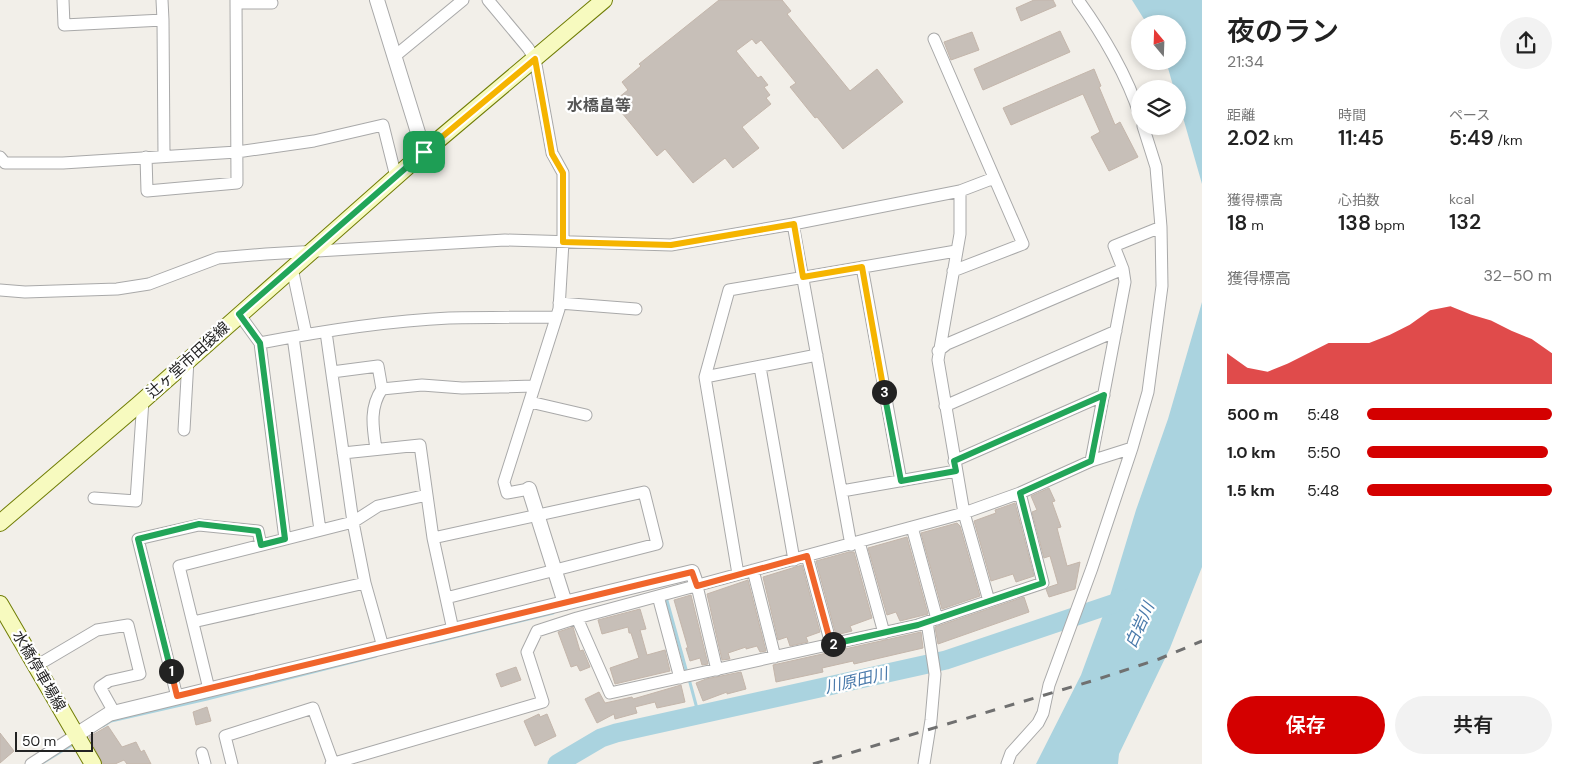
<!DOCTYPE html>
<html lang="ja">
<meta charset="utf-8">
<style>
:root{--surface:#fff;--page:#f2f2f2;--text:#222;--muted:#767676;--accent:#d40000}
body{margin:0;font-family:"DM Sans","Noto Sans JP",sans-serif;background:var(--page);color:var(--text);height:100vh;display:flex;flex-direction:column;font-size:19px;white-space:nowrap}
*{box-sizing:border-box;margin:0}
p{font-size:16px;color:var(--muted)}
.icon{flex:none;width:28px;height:28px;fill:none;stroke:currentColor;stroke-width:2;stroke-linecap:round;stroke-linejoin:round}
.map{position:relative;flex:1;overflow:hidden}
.side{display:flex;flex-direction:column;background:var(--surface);width:375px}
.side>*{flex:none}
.needle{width:32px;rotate:341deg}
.controls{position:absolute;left:1131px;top:15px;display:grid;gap:10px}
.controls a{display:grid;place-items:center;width:55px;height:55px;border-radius:50%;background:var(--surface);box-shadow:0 2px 8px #0003;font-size:25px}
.scale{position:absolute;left:15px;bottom:12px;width:78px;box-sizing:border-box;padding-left:5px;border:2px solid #222;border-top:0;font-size:14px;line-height:18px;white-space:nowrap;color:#222;-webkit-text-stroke:4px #fff;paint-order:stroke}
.pin{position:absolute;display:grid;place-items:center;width:42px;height:42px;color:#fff;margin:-21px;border-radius:10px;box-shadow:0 2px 8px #0006}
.km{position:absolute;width:25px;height:25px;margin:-12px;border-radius:50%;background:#222;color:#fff;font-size:14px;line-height:25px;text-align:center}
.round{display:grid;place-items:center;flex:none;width:52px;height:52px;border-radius:26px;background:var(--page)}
.headline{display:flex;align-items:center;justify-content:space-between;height:85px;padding:0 25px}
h1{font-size:28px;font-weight:600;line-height:38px}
.stats{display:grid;grid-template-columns:repeat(3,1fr);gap:8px;height:85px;padding:5px 25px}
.stats div{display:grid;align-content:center}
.stats b{font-size:21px;font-weight:600}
.stats small{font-size:14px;font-weight:400}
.stats p{font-size:14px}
.chart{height:140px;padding:10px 25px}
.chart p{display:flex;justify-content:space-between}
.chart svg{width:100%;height:90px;margin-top:5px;fill:var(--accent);opacity:.7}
.cta{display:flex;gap:10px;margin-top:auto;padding:10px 25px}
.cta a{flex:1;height:58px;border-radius:30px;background:var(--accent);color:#fff;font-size:20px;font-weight:600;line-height:58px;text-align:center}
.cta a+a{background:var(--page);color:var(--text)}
ul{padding:0 25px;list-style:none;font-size:16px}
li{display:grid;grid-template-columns:80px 60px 1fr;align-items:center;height:38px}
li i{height:12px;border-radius:6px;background:var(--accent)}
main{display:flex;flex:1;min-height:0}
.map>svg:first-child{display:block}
.water{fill:#aad3df}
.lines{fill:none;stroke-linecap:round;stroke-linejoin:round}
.stream{stroke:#aad3df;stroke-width:3}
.river{stroke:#aad3df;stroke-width:19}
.building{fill:#c7bfb8;stroke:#c4b6ab}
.minor-casing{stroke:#a9a9a9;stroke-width:13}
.tertiary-casing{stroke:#a9a9a9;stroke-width:16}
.secondary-casing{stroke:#707d05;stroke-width:18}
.minor{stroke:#fff;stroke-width:11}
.tertiary{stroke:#fff;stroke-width:14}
.secondary{stroke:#f7fabf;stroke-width:16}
.rail{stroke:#707070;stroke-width:3;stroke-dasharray:10 10;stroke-linecap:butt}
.split-1-casing{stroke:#fff;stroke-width:10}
.split-2-casing{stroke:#fff;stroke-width:10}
.split-3-casing{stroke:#fff;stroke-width:10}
.split-4-casing{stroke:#fff;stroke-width:10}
.split-1{stroke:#22a559;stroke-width:6}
.split-2{stroke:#f0652b;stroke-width:6}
.split-3{stroke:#22a559;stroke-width:6}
.split-4{stroke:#f5b400;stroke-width:6}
.labels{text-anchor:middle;stroke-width:4.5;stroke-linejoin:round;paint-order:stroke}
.street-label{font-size:15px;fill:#222;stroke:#fff}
.neighbourhood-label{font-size:16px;font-weight:bold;fill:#555;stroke:#fff}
.water-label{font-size:16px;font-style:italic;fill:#4a7aab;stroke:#fff}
</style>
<main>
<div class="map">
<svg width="1202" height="764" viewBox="0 0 1202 764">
<rect width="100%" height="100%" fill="#f2efe9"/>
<!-- water -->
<path class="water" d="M1132,0H1202V184L1178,100V89H1174L1166,61H1178V24H1147Z
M1202,302V567L1170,648L1119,754L1118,764H1036L1081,675L1109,599L1136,510L1168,419Z"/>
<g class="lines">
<!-- stream -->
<path class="stream" d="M666,597L687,673
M430,643L553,613
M689,679L699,716
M103,726L111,721L207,699L376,656
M44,762L75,743"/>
<!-- river -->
<path class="river" d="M557,764L601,738L616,733L946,660L1130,598"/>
</g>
<!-- building -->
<path class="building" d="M719,0H782L791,11L787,14L850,91L877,69L903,102L843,149L817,117L815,118L790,87L796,83L761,40L756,44L752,39L736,51L758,78L761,76L768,85L764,87L770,95L766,98L771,104L742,127L759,148L733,168L725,158L693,183L665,149L657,156L613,102L628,90L622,82L641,66L639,64Z
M1034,0H1053L1056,6L1021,21L1016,8Z
M1060,31L1070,52L983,90L974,69Z
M972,32L979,50L951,60L944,42Z
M1094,69L1101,86L1099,87L1115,125L1120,122L1138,157L1109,171L1091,137L1100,132L1083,94L1011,125L1003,108Z
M1049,488L1055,501L1052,502L1061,527L1057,528L1067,566L1080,562L1075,589L1049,597L1046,589L1049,587L1058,584L1050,556L1044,558L1032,512L1037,510L1031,496Z
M1015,503L1034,576L1016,582L1013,574L991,581L974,521L996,513L995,510Z
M957,523L960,526L980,596L942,609L921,533Z
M907,537L928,614L900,621L896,612L887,615L868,548Z
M849,552H854L872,618L850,626L852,631L836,635L816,561Z
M802,565L820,632L806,637L808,642L790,646L787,637L778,640L763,577Z
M748,580L766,651L760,652L757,646L746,649V647L728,653L730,659L722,660L707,594Z
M691,595L708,664L702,665L700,658L690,661L686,648H688L674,600Z
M1024,597L1029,612L938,644L935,627Z
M640,609L646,629L640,630L647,655L665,650L670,671L615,684L610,668L639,658L631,633H629L628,627L602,634L598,620Z
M573,627L580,651L583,650L590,667L580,671L577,665L571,667L558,632Z
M921,632L923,648L854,664L853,661L822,668L823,672L776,682L773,665Z
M516,667L521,680L501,687L496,674Z
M741,672L746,689L727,694V692L703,701L696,683L706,679Z
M681,685L685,702L657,708L655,702L635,707L637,713L615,719L614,714L597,723L585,699L599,692L605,703L632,697L633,699Z
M207,707L211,721L196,725L193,712Z
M539,714L540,717L547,714L556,736L535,746L524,721Z
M108,726L122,747L136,742L141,752L144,750L151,764H127L124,760L115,764H103L89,737Z
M0,733L14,751L0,763Z"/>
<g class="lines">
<!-- minor casing -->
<g class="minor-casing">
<path id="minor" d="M63,0L64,25L163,20
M162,0L163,20L164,156
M488,0L528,48L535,59L552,153L563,173V242L559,309L504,482L507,493L529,489
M1078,0C1102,33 1128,77 1140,116
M236,3H272
M934,39L1023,244L953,271
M395,56L463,0
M0,157L5,163H63L237,152L314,141L383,125L396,177
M146,157L147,191L237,183L236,0
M960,191V234L938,360L964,513L989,601
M793,224L851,545
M862,267L901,481
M292,268L306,334
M0,290L25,292L117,289L149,284L218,258L266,254L505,240L671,245L793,224L960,191L994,178
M559,303L636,309
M239,314L260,343L285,539
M326,332L353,522L365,583L383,647
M293,337L320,530
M260,343C322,331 386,321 449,318C485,317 520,317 556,317
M938,351L947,344L1123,269
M760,367L794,560
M332,372L378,366L382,389L422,385L462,388L534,386
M705,377L817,355
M530,402L586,415
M945,406L1116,331
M184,430L188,360
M376,449C373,428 369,408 382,389
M343,453L420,445L433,538
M954,461L1104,395
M1091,461L1125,282L1123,269L1114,246L1161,227
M842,491L956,471
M1020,493L1043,583L918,625L610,693L577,618L964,513L1020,493L1091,461L1132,448
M94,498L136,501L143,400
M912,527L937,619
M859,542L884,633
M807,556L831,644
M753,570L775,657
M738,574L705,377L729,290L956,251
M697,586L717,670
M658,596L680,678
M446,598L657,544L644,492L433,538L453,630
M193,622L365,583
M36,666L97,630L128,625L140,674L109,681L100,687L114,712
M209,689L179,566L353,522L378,506L427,495
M177,697L138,539L199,525L258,531L261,545
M202,753L205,764
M31,764L76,735
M232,764L225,736L313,708L333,763
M331,764L543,702L527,652L537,631L577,618
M924,764L931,720L935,674L927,622
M1007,764L1011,753L1038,723L1043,713L1049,685L1092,568L1132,448L1148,392L1162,286L1161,227L1156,167L1143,126"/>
</g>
<!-- tertiary casing -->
<g class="tertiary-casing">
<path id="tertiary" d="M377,0L424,152
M529,489L565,603
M76,735L109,714L692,572L697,586"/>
</g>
<!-- secondary casing -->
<g class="secondary-casing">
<path id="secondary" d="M0,523L139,404L424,152L604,0
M0,604L93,764"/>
</g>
<!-- minor -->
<use href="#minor" class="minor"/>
<!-- tertiary -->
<use href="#tertiary" class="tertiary"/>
<!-- secondary -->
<use href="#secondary" class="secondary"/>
<!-- rail -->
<path class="rail" d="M813,764L1095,680L1159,659L1202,641"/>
</g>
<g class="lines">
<!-- split-1 casing -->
<g class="split-1-casing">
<path id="split-1" d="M171,671L138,539L199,524L258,531L261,545L285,539L260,343L239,314L424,152"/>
</g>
<!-- split-2 casing -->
<g class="split-2-casing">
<path id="split-2" d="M171,671L177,696L692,572L697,586L807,556L831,644H833"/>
</g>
<!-- split-3 casing -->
<g class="split-3-casing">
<path id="split-3" d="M833,644L918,625L1043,583L1020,493L1091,461L1104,395L954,461L956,471L901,481L884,392"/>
</g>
<!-- split-4 casing -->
<g class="split-4-casing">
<path id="split-4" d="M424,152L535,59L552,154L563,173V242L671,245L794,224L803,277L862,267L884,392"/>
</g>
<!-- split-1 -->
<use href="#split-1" class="split-1"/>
<!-- split-2 -->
<use href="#split-2" class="split-2"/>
<!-- split-3 -->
<use href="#split-3" class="split-3"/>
<!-- split-4 -->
<use href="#split-4" class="split-4"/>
</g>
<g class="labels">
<!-- street labels -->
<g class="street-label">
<text transform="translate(188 360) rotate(-42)" y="5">辻ヶ堂市田袋線</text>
<text transform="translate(39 671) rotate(60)" y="5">水橋停車場線</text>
</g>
<!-- neighbourhood labels -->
<g class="neighbourhood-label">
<text x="599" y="111">水橋畠等</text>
</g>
<!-- water labels -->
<g class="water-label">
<text transform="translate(1139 625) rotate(-66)" y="6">白岩川</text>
<text transform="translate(856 680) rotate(-13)" y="6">川原田川</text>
</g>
</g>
</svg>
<div class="controls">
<a><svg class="needle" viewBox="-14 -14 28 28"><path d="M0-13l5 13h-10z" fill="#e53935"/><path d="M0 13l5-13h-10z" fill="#767676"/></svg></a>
<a><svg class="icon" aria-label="layers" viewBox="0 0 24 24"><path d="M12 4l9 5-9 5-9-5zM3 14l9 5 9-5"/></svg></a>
</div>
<div class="scale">50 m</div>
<div class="pin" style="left:424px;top:152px;background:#1e9e55"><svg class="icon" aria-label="arrive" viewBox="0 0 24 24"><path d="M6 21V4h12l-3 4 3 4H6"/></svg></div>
<b class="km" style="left:171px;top:671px">1</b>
<b class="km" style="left:833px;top:644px">2</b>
<b class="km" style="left:884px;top:392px">3</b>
</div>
<section class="side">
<div class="headline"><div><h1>夜のラン</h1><p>21:34</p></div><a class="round"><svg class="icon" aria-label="share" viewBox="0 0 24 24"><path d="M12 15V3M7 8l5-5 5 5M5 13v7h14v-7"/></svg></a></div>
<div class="stats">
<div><p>距離</p><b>2.02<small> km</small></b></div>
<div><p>時間</p><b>11:45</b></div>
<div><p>ペース</p><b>5:49<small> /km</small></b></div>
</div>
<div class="stats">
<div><p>獲得標高</p><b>18<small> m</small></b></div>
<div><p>心拍数</p><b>138<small> bpm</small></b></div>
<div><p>kcal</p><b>132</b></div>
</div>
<div class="chart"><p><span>獲得標高</span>32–50 m</p>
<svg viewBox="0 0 160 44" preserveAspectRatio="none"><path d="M0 44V29L10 36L20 38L30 34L40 29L50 24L60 24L70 24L80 20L90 15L100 8L110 6L120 10L130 13L140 18L150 22L160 29V44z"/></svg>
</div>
<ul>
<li><b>500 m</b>5:48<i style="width:100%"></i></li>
<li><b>1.0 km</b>5:50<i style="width:98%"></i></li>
<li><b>1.5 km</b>5:48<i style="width:100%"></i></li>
</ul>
<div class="cta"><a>保存</a><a>共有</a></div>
</section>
</main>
